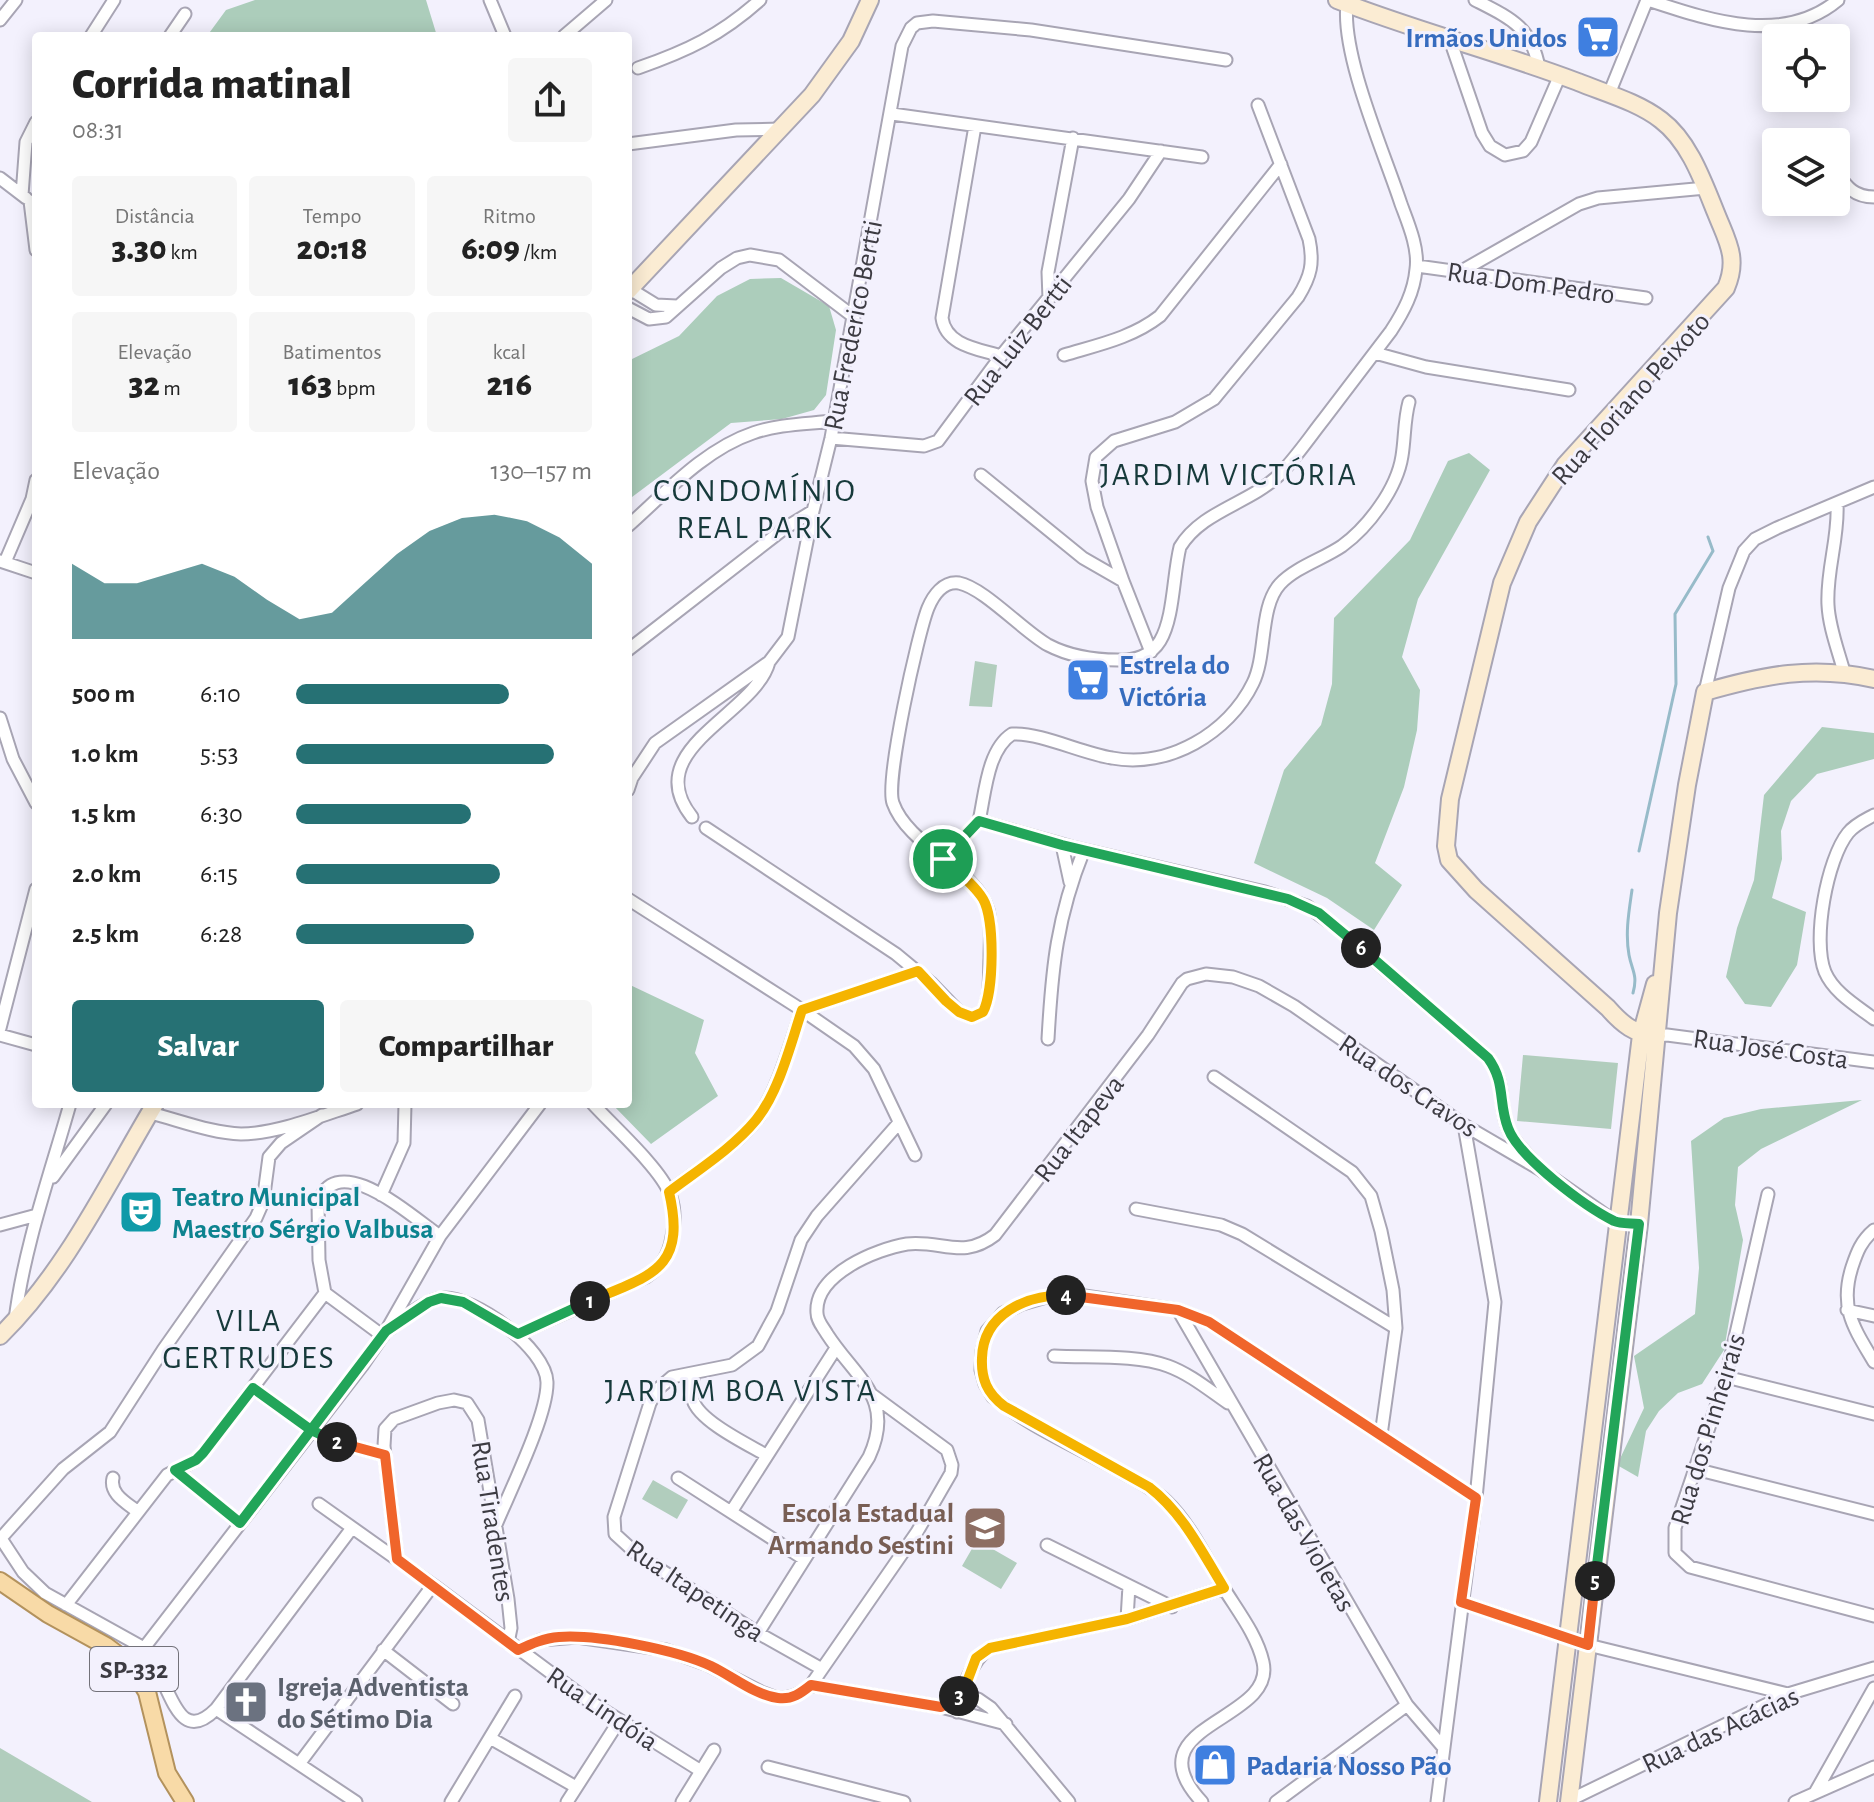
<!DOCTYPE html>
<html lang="pt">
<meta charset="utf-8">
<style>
:root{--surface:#fff;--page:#f6f6f6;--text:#222;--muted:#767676;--accent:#267174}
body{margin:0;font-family:"Alegreya Sans",sans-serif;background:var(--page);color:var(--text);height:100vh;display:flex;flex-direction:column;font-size:30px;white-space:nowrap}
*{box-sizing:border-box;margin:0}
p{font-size:26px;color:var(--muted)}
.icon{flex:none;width:44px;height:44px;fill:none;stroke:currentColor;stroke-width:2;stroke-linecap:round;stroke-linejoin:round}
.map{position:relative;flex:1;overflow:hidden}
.drawer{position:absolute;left:32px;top:32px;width:600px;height:1076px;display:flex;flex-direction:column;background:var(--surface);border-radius:8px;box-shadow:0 4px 20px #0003}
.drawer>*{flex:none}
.controls{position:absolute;left:1762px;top:24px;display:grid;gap:16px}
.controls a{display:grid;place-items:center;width:88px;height:88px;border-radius:8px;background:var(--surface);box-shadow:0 4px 20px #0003;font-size:40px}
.pin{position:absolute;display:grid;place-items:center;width:68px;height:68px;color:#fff;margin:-34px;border:4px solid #fff;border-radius:50%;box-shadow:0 2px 8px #0007}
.km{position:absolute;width:40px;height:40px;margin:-20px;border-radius:50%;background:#222;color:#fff;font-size:22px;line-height:40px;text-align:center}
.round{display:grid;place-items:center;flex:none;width:84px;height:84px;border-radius:8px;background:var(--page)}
.headline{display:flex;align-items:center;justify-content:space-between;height:136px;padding:0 40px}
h1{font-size:44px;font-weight:800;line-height:60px}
.metrics{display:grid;grid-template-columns:repeat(3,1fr);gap:12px;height:136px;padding:8px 40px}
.metrics div{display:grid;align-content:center;border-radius:8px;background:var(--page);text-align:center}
.metrics b{font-size:34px;font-weight:800}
.metrics small{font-size:22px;font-weight:400}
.metrics p{font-size:22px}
.chart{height:224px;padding:16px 40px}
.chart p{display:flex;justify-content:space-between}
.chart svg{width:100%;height:144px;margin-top:8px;fill:var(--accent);opacity:.7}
.action{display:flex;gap:16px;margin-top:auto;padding:16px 40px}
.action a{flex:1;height:92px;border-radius:8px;background:var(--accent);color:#fff;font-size:32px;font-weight:800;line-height:92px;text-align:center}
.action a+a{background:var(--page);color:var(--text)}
ul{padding:0 40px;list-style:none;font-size:26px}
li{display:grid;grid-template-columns:128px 96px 1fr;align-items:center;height:60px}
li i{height:20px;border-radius:10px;background:var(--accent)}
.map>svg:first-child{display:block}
.green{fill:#b1cdbd}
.forest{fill:#accdbb}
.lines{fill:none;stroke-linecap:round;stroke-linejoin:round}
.stream{stroke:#97bbc9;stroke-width:3}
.street-casing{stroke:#a8a5b4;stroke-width:15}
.secondary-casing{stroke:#a8a5b4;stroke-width:20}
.primary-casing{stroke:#b3925d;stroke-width:20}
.street{stroke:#fff;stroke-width:11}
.secondary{stroke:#fbecd3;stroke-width:16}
.primary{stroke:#f8daa7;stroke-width:16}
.split-1-casing{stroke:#fff;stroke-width:16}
.split-2-casing{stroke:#fff;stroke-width:16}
.split-3-casing{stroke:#fff;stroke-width:16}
.split-4-casing{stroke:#fff;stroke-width:16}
.split-5-casing{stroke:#fff;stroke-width:16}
.split-6-casing{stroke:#fff;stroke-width:16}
.split-7-casing{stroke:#fff;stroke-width:16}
.split-1{stroke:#f5b400;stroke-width:10}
.split-2{stroke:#22a559;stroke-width:10}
.split-3{stroke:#f0652b;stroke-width:10}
.split-4{stroke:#f5b400;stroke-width:10}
.split-5{stroke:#f0652b;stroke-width:10}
.split-6{stroke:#22a559;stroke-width:10}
.split-7{stroke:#22a559;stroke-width:10}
.labels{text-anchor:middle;stroke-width:6;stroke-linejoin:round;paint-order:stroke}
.shield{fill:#f3f1fd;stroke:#73727a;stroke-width:2}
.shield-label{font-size:26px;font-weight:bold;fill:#3c3b42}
.shop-label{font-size:28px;font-weight:bold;fill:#366cbe;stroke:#f3f1fd;text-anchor:start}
.street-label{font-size:28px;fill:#3c3b42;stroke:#f3f1fd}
.culture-label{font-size:28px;font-weight:bold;fill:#0d838f;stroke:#f3f1fd;text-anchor:start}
.education-label{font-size:28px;font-weight:bold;fill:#785e54;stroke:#f3f1fd;text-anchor:end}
.worship-label{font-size:28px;font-weight:bold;fill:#5b616d;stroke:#f3f1fd;text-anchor:start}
.quarter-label{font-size:32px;letter-spacing:2px;fill:#173a3b;stroke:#f3f1fd}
</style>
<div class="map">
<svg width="1874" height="1802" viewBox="0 0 1874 1802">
<rect width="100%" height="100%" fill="#f3f1fd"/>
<!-- green -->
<path class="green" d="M975,661L997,665L992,707L969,706Z
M1523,1055L1618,1063L1611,1129L1517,1121Z
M653,1480L688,1500L677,1519L642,1499Z
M977,1540L1017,1563L1001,1589L962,1566Z
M0,1748L92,1802H0Z"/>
<!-- forest -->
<path class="forest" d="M255,0H426L437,36H207L226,10Z
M781,278L829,306L836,330L826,395L814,410L782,419L731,423L628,500V361L679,336L717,296L750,279Z
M1469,453L1490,470L1418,599L1402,657L1420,690L1417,730L1404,787L1375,863L1402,885L1374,930L1327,898L1254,863L1284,770L1321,725L1332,684L1334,618L1410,540L1448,461Z
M1822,727L1874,733V759L1817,774L1791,801L1781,831L1782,859L1772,898L1806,912L1797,965L1771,1007L1745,1004L1726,977L1737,928L1754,880L1764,795Z
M628,984L704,1020L695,1053L718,1096L651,1144L612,1104H628Z
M1862,1100L1761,1149L1738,1167L1735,1205L1743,1240L1724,1350L1702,1384L1678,1393L1659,1411L1646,1431L1638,1477L1617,1465L1644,1408L1634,1356L1695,1314L1699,1268L1691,1141L1724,1118L1761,1109Z"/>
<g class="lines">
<!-- stream -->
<path class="stream" d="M1639,851L1676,684L1675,614L1713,551L1708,537
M1632,890C1629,911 1625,933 1629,955C1632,971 1638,975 1633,993"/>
<!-- street casing -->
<g class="street-casing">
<path id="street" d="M490,0L505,36
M1475,0C1510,18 1532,27 1539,68
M1648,0C1709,20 1783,46 1838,0
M0,20L16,0
M91,36L114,0
M170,36L185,14
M564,36L606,0
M1449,37L1482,133L1490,146L1505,155L1523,151L1531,142L1560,75
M638,68C687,51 721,35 760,0
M1609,94L1647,0
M892,114L1202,157
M975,126L942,318C946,346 979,349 1001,356
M628,144L736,130L781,129
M1836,172C1847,187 1854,197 1874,197
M0,178L26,198
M22,195L26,142L36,122
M30,201L36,250
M1417,266L1646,298
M1458,273L1579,204L1598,198L1706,188
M630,289L656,305L677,306
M1049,299L1048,272L1073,138
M628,308L649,319L666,317L721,268L737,258L750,255L779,260L854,317
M1375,353L1426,367L1569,390
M1064,355C1097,345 1132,338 1160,316L1281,164
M831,438L924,446L938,441L1001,356L1129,199L1161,151
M981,475L1083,558L1123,581
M1837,504C1839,538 1826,571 1828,605C1829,627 1838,650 1844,672
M628,526C665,493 705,449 753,433C778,424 807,424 833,421
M0,561L36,573
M5,562L32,499L36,480
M628,650L785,528L813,511
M1151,652L1123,581L1097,507L1092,481L1096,457L1114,441L1175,422L1214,399L1298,297C1311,276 1314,263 1309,239L1258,105
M1705,692L1729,588L1744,551L1755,539L1777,528L1874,487
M0,718L13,759L36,803
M628,790L632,778L655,743L769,662L788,637L813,511L831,438L902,46L911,28L917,23L933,21L1031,30L1226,60
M1874,815C1865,820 1855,824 1848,833C1827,859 1812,940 1825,972C1834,993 1857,1006 1874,1019
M692,817C638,749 755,715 769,662
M979,821C985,795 987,750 1012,734C1043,733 1080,753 1112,758C1168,769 1229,733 1253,683C1267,655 1259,607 1280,584C1296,567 1323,559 1342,546C1368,527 1397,489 1402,456C1405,438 1404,420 1409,402
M706,828L896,954L931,983L959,1012L972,1017L983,1012C991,996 989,976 990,958C990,942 992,926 988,910C976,869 908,846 893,803C885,781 918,633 928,608C933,596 943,581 959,583C984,588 1023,631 1048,645C1069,656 1095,660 1118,660C1134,661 1151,656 1160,641C1174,618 1173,575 1180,547C1202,511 1248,504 1278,476C1295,459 1309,438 1324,419C1347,389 1369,360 1391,331C1404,311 1414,292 1416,269C1419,248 1408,223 1401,204C1384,152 1341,55 1347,4
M1062,845L1070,882
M943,859L979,821L1072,847L1265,892L1307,906L1336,927L1488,1058C1508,1086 1497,1105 1509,1131C1514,1142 1525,1152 1533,1161
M628,899L802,1010L854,1046L874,1069L915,1155
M802,1010L918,971
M0,1028L36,889
M0,1035L36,1045
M1657,1036L1667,1035L1874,1062
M1048,1039C1052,967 1057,917 1084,850
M1214,1077L1352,1172L1371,1196L1381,1231L1393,1290L1396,1328L1381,1435
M150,1113C179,1120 211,1133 241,1134C277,1134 323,1115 357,1104
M53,1177L106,1104
M669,1192C697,1170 740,1144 760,1115C780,1084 790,1044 802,1010
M1768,1194L1726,1377L1675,1528V1553L1690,1567L1874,1616
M381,1195L404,1143L405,1104
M1136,1209L1221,1225L1242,1234L1396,1328
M0,1225L37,1215
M1874,1230C1861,1241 1857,1252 1852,1267C1839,1308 1854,1328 1874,1362
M325,1293L319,1260L318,1203C337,1147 413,1218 440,1236
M325,1293L383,1336
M1178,1310L1407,1705L1443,1747
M1847,1310L1874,1316
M15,1320C24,1247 50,1175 70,1104
M390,1329C405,1318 424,1300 443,1298C474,1296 546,1348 547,1382C548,1415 509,1493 495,1527
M518,1334L646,1277C661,1267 669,1256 672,1237C675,1223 675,1208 670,1194C660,1168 613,1126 593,1104
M1054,1356C1088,1358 1136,1354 1168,1366C1190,1374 1209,1390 1228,1403
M694,1374C692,1383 690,1392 693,1400C699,1421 747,1444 766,1455
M1726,1377L1874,1414
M253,1388L311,1430L337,1442L385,1455
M1695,1469L1874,1514
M175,1470L240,1523
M113,1478C109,1494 127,1503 138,1512
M678,1478L804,1559
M319,1504L433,1585L586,1699L701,1771
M731,1512L836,1348
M0,1537L23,1572L45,1593L144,1648C151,1659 158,1670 163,1682C175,1706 185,1740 216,1709L352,1528
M1,1538L63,1469L110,1432L163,1350L256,1218L263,1202L269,1157L281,1143L322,1115
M1047,1545L1172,1607
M397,1559L384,1446L385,1429L394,1419L438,1403L454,1400L467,1403L478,1420L508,1599L511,1628L508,1643
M1461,1602L1588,1645L1788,1694
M66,1605L167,1475L196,1460L203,1453L325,1293
M1127,1619L1129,1586
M758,1633L869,1457C896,1398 856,1379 827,1334C823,1327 817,1321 817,1313C814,1274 877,1249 907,1244C942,1240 963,1260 995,1235L1148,1035L1182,983L1187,979L1206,974L1233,977L1259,986L1294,1006L1464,1125L1541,1170L1617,1223L1639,1224
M144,1648L362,1366L386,1331L440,1236L540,1104
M383,1650L453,1704
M518,1650L541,1640L577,1637L666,1650L708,1665L761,1692L777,1698C792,1698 800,1694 811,1685L917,1532L951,1473L952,1465L947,1450L871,1394
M822,1669L758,1633L638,1555L615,1534L614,1517L650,1403L658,1389L672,1377L732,1365L758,1346L777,1311L801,1240L817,1216L898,1124
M811,1685L941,1707L1006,1724
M941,1707L962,1695L978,1699L991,1708L1069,1802
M216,1709L356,1802
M957,1712C960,1692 973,1658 990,1648L1127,1619L1224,1588
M490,1738L576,1787
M299,1764L433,1585
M768,1767L904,1802
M1816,1791L1874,1688
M1570,1800L1788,1694L1874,1668
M451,1802L515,1696
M567,1802L619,1721
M682,1802L714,1750
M1202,1802C1129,1724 1277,1722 1263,1662C1257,1635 1237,1610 1223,1587C1206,1558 1190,1524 1166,1501C1153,1488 1135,1480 1120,1471C1078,1447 1030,1427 993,1397L985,1384L981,1370L982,1351L987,1331L1003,1313L1022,1304L1053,1295H1078L1178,1310L1209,1322L1476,1498
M1276,1802L1407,1705
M1437,1802L1476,1498L1495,1302L1464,1125
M1795,1802L1874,1767"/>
</g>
<!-- secondary casing -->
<g class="secondary-casing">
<path id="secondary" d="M1337,0C1416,31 1499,52 1578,82C1605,93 1638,102 1661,120C1689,141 1703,181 1716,213C1727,241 1739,258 1726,288L1565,465L1528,522L1502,583L1450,799L1446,846L1449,860L1476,890L1608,1008C1622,1024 1635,1035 1657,1036
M628,291L812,95L851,41L870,0
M0,1336C67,1270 107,1184 155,1104
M1548,1802L1641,1035L1655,984
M1569,1802L1639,1224L1668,913L1687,785L1705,692C1764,675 1813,665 1874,679"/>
</g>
<!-- primary casing -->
<g class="primary-casing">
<path id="primary" d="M0,1581L48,1614L106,1646L130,1664L147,1692L167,1773L185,1802"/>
</g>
<!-- street -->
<use href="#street" class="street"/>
<!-- secondary -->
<use href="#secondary" class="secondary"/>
<!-- primary -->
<use href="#primary" class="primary"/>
</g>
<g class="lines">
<!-- split-1 casing -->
<g class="split-1-casing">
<path id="split-1" d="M590,1301C651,1275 687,1270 669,1192C698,1170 733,1148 756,1120C779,1092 791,1043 802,1010L918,971L946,1001L959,1012L972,1017L983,1012C994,991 995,919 983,899C973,883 956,871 943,859"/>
</g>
<!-- split-2 casing -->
<g class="split-2-casing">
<path id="split-2" d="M337,1442L311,1430L240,1523L175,1470L196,1460L203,1453L253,1388L311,1430L386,1331L429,1302L441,1298L463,1302L518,1334L590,1301"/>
</g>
<!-- split-3 casing -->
<g class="split-3-casing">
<path id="split-3" d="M337,1442L385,1455L397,1559L518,1650C531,1644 544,1638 559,1637C596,1634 677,1650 711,1666C732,1676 755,1695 778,1698C792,1700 801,1693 811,1685L941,1707L959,1696"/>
</g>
<!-- split-4 casing -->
<g class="split-4-casing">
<path id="split-4" d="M959,1696L962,1695L976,1658L990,1648L1127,1619L1224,1588C1202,1552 1183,1513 1149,1487L1004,1406C987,1393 981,1379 982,1358C983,1314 1026,1295 1066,1295"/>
</g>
<!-- split-5 casing -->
<g class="split-5-casing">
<path id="split-5" d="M1066,1295L1178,1310L1209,1322L1476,1498L1461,1602L1588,1645L1595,1581"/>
</g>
<!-- split-6 casing -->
<g class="split-6-casing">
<path id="split-6" d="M1361,948L1488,1058C1506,1083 1498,1102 1508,1128C1519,1158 1586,1207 1614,1221C1621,1224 1631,1223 1639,1224L1595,1581"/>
</g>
<!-- split-7 casing -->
<g class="split-7-casing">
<path id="split-7" d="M943,859L979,821L1062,845L1288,899L1319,913L1361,948"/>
</g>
<!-- split-1 -->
<use href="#split-1" class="split-1"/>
<!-- split-2 -->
<use href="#split-2" class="split-2"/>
<!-- split-3 -->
<use href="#split-3" class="split-3"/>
<!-- split-4 -->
<use href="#split-4" class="split-4"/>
<!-- split-5 -->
<use href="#split-5" class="split-5"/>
<!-- split-6 -->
<use href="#split-6" class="split-6"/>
<!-- split-7 -->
<use href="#split-7" class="split-7"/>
</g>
<!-- icons -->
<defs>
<g id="supermarket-square" transform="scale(2.3)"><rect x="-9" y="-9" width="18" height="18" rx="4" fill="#3f7fe0" stroke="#f3f1fd"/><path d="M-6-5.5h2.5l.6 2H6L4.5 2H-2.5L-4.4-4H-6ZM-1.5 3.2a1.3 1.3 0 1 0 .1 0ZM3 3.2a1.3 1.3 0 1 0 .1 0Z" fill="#fff"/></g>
<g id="theatre-square" transform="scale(2.3)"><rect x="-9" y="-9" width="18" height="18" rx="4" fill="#0f9aa8" stroke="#f3f1fd"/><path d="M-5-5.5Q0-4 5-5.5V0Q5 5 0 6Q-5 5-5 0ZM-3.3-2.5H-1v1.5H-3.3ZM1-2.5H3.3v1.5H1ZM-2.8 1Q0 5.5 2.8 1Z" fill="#fff"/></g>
<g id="school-square" transform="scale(2.3)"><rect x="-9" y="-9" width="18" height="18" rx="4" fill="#8d6e63" stroke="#f3f1fd"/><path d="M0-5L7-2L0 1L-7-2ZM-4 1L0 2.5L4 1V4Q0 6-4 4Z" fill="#fff"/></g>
<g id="church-square" transform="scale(2.3)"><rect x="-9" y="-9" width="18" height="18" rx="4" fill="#6b7280" stroke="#f3f1fd"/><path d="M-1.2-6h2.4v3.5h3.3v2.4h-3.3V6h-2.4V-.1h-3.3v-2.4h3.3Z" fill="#fff"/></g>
<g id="shop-square" transform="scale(2.3)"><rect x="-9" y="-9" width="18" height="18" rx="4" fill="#3f7fe0" stroke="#f3f1fd"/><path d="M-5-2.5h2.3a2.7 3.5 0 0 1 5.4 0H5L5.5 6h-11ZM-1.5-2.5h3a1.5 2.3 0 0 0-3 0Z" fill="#fff"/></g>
</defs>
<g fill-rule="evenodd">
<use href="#supermarket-square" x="1598" y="37"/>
<use href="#supermarket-square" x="1088" y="680"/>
<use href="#theatre-square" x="141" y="1212"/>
<use href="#school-square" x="985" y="1528"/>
<use href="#church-square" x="246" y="1702"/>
<use href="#shop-square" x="1215" y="1765"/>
</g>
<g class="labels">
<!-- shield labels -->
<rect class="shield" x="90" y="1647" width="88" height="44" rx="6"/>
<g class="shield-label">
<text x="134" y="1678">SP-332</text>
</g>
<!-- shop labels -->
<g class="shop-label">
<text x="1567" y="47" text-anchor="end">Irmãos Unidos</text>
<text x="1119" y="674">Estrela do<tspan x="1119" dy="32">Victória</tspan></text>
<text x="1246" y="1775">Padaria Nosso Pão</text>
</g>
<!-- street labels -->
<g class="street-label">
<text transform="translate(1531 282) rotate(8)" y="10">Rua Dom Pedro</text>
<text transform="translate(852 325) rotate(-79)" y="10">Rua Frederico Bertti</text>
<text transform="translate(1017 340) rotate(-52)" y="10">Rua Luiz Bertti</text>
<text transform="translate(1630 398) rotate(-48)" y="10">Rua Floriano Peixoto</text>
<text transform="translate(1771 1048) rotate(8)" y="10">Rua José Costa</text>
<text transform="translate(1409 1085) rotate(34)" y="10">Rua dos Cravos</text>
<text transform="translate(1078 1128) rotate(-52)" y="10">Rua Itapeva</text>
<text transform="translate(1707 1429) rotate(-73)" y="10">Rua dos Pinheirais</text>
<text transform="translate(494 1521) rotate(81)" y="10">Rua Tiradentes</text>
<text transform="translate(1305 1532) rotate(60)" y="10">Rua das Violetas</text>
<text transform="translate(696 1590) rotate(34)" y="10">Rua Itapetinga</text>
<text transform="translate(603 1708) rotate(34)" y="10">Rua Lindóia</text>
<text transform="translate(1720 1729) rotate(-25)" y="10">Rua das Acácias</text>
</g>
<!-- culture labels -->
<g class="culture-label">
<text x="172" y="1206">Teatro Municipal<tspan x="172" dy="32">Maestro Sérgio Valbusa</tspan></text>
</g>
<!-- education labels -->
<g class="education-label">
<text x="954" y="1522">Escola Estadual<tspan x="954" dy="32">Armando Sestini</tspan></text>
</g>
<!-- worship labels -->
<g class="worship-label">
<text x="277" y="1696">Igreja Adventista<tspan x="277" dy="32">do Sétimo Dia</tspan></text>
</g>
<!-- quarter labels -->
<g class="quarter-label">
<text x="1229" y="485">JARDIM VICTÓRIA</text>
<text x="755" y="501">CONDOMÍNIO<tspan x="755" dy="37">REAL PARK</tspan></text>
<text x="249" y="1331">VILA<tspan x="249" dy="37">GERTRUDES</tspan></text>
<text x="741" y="1401">JARDIM BOA VISTA</text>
</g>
</g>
</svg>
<div class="controls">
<a><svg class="icon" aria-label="locate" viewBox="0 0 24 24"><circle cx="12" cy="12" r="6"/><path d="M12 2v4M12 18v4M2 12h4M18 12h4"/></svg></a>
<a><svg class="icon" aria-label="layers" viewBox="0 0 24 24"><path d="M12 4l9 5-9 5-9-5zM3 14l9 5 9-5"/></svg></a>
</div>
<div class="pin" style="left:943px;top:859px;background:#1e9e55"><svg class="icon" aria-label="arrive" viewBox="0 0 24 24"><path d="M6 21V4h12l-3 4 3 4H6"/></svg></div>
<b class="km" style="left:590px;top:1301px">1</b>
<b class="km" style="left:337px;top:1442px">2</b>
<b class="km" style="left:959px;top:1696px">3</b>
<b class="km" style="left:1066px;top:1295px">4</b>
<b class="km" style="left:1595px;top:1581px">5</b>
<b class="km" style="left:1361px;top:948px">6</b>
<section class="drawer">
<div class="headline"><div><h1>Corrida matinal</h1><p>08:31</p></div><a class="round"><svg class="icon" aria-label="share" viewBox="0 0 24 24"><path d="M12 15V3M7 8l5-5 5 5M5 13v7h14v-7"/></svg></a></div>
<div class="metrics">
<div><p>Distância</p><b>3.30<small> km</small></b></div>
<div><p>Tempo</p><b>20:18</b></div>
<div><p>Ritmo</p><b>6:09<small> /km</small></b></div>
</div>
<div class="metrics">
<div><p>Elevação</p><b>32<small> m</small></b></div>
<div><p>Batimentos</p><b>163<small> bpm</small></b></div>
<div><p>kcal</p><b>216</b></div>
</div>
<div class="chart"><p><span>Elevação</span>130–157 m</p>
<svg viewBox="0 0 160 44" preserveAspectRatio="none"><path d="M0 44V21L10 27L20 27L30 24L40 21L50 25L60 32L70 38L80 36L90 27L100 18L110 11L120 7L130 6L140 8L150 13L160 21V44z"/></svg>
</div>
<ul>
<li><b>500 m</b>6:10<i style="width:72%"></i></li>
<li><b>1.0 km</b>5:53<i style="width:87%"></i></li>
<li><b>1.5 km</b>6:30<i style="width:59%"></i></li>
<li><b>2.0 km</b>6:15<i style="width:69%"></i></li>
<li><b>2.5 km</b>6:28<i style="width:60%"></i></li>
</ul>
<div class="action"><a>Salvar</a><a>Compartilhar</a></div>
</section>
</div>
